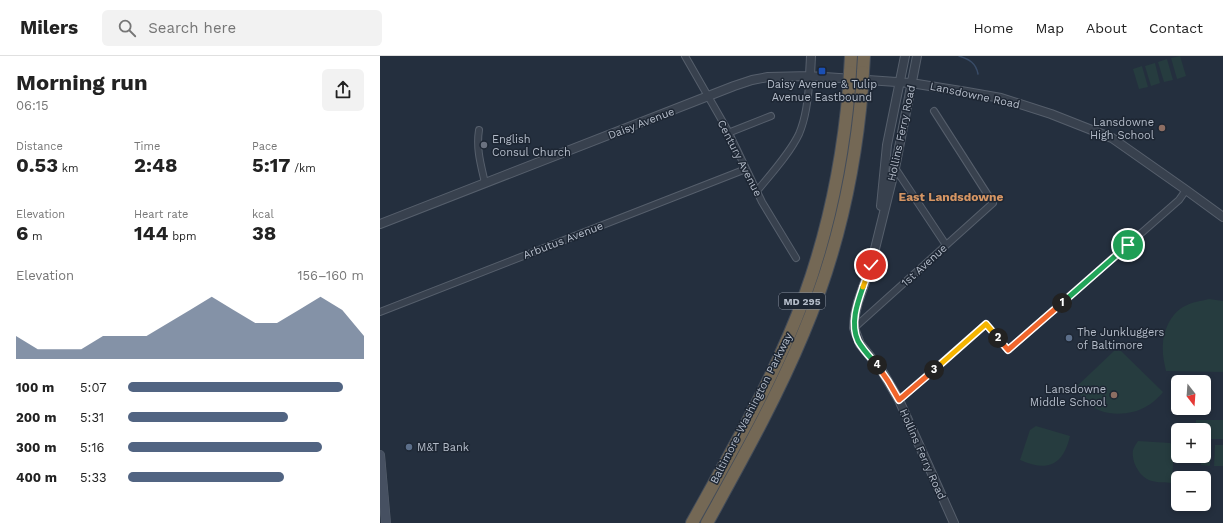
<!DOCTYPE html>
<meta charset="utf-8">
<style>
:root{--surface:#fff;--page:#f2f2f2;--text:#222;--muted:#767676;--line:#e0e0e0;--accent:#516482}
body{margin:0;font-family:"Work Sans",sans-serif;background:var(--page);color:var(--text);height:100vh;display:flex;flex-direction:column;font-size:15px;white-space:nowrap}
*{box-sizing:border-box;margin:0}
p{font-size:13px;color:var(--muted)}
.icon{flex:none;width:22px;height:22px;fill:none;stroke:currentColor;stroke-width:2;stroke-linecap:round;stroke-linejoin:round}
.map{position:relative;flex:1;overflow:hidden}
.side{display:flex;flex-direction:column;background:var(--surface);width:380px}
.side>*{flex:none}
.needle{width:26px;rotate:163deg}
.fabs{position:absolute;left:791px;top:319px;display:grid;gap:8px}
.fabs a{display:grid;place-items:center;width:40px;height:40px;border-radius:6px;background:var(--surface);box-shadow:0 2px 6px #0003;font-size:20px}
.pin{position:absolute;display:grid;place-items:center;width:34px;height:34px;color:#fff;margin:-17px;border:2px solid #fff;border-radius:50%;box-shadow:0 1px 4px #0007}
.km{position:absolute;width:20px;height:20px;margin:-10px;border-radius:50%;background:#222;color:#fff;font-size:11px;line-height:20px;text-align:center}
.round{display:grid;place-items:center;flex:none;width:42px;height:42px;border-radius:6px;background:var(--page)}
.head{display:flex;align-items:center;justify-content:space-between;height:68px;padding:0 16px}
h1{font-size:22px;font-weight:700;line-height:30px}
.figures{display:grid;grid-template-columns:repeat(3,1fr);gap:6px;height:68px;padding:4px 16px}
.figures div{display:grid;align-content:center}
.figures b{font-size:20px;font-weight:700}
.figures small{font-size:11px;font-weight:400}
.figures p{font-size:11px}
.chart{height:112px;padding:8px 16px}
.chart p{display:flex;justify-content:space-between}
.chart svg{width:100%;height:72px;margin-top:4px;fill:var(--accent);opacity:.7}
ul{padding:0 16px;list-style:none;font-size:13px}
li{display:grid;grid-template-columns:64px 48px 1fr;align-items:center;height:30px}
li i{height:10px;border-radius:5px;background:var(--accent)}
header{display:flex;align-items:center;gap:24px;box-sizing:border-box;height:56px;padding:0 20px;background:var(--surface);border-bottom:1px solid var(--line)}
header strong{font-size:19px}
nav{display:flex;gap:22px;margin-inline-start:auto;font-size:14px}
.search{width:280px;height:36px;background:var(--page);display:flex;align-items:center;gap:10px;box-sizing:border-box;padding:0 14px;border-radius:6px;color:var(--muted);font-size:15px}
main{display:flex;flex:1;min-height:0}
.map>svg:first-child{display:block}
.green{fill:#263c3f}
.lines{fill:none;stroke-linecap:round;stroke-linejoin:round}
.stream{stroke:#394c67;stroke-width:1.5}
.minor-casing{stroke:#565f6c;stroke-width:8}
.tertiary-casing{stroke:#565f6c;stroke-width:10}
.secondary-casing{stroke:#565f6c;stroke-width:10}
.motorway-casing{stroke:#434c59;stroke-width:14}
.minor{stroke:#38414e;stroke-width:6}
.tertiary{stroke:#38414e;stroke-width:8}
.secondary{stroke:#465061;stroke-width:9}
.motorway{stroke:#746855;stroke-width:12}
.motorway-bridge-casing{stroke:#434c59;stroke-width:14;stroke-linecap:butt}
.motorway-bridge{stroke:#746855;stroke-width:12}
.split-1-casing{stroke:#fff;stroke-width:8}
.split-2-casing{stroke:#fff;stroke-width:8}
.split-3-casing{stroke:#fff;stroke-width:8}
.split-4-casing{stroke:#fff;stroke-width:8}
.split-5-casing{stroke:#fff;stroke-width:8}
.split-6-casing{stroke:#fff;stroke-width:8}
.split-1{stroke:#22a559;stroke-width:5}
.split-2{stroke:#f0652b;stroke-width:5}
.split-3{stroke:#f5b400;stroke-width:5}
.split-4{stroke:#f0652b;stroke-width:5}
.split-5{stroke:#22a559;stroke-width:5}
.split-6{stroke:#f5b400;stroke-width:5}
.transit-dot{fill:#1a4fb4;stroke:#1d2633;stroke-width:1.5}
.education-dot{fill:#8d6e63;stroke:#1d2633;stroke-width:1.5}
.worship-dot{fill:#6b7280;stroke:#1d2633;stroke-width:1.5}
.service-dot{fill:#5c6f8a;stroke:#1d2633;stroke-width:1.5}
.labels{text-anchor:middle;stroke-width:3;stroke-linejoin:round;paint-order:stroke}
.shield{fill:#1d2633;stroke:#878f9c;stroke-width:1}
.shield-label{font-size:10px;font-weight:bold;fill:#b4bcc9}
.poi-label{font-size:11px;fill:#b4bcc9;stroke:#1d2633;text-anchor:start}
.street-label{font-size:11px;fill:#b4bcc9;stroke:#1d2633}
.neighbourhood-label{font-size:12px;font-weight:bold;fill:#d59563;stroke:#1d2633}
</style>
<header>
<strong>Milers</strong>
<div class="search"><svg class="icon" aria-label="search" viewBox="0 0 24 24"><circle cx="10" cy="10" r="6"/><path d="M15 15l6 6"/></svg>Search here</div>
<nav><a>Home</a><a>Map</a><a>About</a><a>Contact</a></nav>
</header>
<main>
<section class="side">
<div class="head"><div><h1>Morning run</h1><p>06:15</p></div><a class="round"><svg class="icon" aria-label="share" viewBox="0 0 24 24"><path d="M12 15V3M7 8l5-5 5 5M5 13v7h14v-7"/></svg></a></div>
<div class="figures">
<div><p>Distance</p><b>0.53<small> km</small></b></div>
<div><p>Time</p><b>2:48</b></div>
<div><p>Pace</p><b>5:17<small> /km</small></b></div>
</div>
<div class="figures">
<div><p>Elevation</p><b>6<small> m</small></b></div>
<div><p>Heart rate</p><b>144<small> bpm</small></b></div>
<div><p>kcal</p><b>38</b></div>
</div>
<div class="chart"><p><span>Elevation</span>156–160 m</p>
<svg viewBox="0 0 160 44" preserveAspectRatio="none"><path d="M0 44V30L10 38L20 38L30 38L40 30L50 30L60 30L70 22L80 14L90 6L100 14L110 22L120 22L130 14L140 6L150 14L160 30V44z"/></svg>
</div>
<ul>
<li><b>100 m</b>5:07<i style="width:91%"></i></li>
<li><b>200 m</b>5:31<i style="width:68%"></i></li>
<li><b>300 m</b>5:16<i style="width:82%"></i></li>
<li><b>400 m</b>5:33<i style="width:66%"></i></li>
</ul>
</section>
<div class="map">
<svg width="843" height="467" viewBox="0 0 843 467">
<rect width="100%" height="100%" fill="#242f3e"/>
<!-- green -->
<path class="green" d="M800,0L806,20L797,23L791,2Z
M787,3L793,24L784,26L778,6Z
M775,7L780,27L771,30L765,10Z
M762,10L768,31L759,33L753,13Z
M829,243L843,245V316L786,315C784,306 782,297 783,287C784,273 792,256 805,250C812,246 821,245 829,243Z
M734,295H741L783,336C779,341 773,347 767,350C755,358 735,360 721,355C710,351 702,341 694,333Z
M816,364H843V383H824V374H816Z
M656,370L690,380C683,410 667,416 640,404L650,374Z
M758,385L790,387L794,391L792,427C785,426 778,427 772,425C760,422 751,406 753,394C754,391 756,388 758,385Z
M824,389H831L830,410L821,409V400H824Z
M835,389H843V410H834Z"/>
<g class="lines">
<!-- stream -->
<path class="stream" d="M579,0C589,3 596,7 598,18"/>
<!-- minor casing -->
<g class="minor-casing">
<path id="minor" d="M305,0L348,75L382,146L416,202
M99,74C96,93 101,109 105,127
M348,77L391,60
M515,112L566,189
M377,135C391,118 410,97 419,78C427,59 428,39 430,20
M0,256L366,113
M474,272L613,147L554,55
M519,344L606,268L628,294L799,144L806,134"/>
</g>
<!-- tertiary casing -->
<g class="tertiary-casing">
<path id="tertiary" d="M537,0L515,112L491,209L478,246L475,259L474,272L480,288L502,315L519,344L574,467
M430,20L431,0
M501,150L507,89L525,0
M0,168L354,30L372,24L388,21L430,20L531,27L587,36L621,42L671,58L732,82L806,134L843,161"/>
</g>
<!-- secondary casing -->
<g class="secondary-casing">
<path id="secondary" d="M0,399L6,467"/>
</g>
<!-- motorway casing -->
<g class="motorway-casing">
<path id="motorway" d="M470,16L471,0
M483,16L484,0
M312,467C353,393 396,319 425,239C449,172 463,102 469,32
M327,467C361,405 396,343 423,278C457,198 475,118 482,32"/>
</g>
<!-- minor -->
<use href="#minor" class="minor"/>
<!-- tertiary -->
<use href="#tertiary" class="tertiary"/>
<!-- secondary -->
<use href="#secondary" class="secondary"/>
<!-- motorway -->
<use href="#motorway" class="motorway"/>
<!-- motorway-bridge casing -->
<g class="motorway-bridge-casing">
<path id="motorway-bridge" d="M469,32L470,16
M482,32L483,16"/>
</g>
<!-- motorway-bridge -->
<use href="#motorway-bridge" class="motorway-bridge"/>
</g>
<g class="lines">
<!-- split-1 casing -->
<g class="split-1-casing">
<path id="split-1" d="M682,247L748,189"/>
</g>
<!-- split-2 casing -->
<g class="split-2-casing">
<path id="split-2" d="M618,282L628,294L682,247"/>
</g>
<!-- split-3 casing -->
<g class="split-3-casing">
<path id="split-3" d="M554,314L606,268L618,282"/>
</g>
<!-- split-4 casing -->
<g class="split-4-casing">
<path id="split-4" d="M497,309L508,325L519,344L554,314"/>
</g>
<!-- split-5 casing -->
<g class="split-5-casing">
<path id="split-5" d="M483,231C477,248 470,268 478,285C483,294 491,302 497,309"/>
</g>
<!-- split-6 casing -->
<g class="split-6-casing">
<path id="split-6" d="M483,231L491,209"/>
</g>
<!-- split-1 -->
<use href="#split-1" class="split-1"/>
<!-- split-2 -->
<use href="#split-2" class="split-2"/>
<!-- split-3 -->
<use href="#split-3" class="split-3"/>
<!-- split-4 -->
<use href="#split-4" class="split-4"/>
<!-- split-5 -->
<use href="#split-5" class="split-5"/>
<!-- split-6 -->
<use href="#split-6" class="split-6"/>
</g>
<!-- markers -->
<rect class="transit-dot" x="438" y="11" width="8" height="8" rx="2"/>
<g class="education-dot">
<circle cx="782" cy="72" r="4"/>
<circle cx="734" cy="339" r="4"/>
</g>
<circle class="worship-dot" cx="104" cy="89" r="4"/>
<g class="service-dot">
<circle cx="689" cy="282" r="4"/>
<circle cx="29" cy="391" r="4"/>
</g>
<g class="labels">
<!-- shield labels -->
<rect class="shield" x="399" y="237" width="46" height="16" rx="3"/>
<g class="shield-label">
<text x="422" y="249">MD 295</text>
</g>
<!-- poi labels -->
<g class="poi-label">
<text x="442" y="32" text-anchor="middle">Daisy Avenue &amp; Tulip<tspan x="442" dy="13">Avenue Eastbound</tspan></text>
<text x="774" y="70" text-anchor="end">Lansdowne<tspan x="774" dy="13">High School</tspan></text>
<text x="112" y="87">English<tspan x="112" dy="13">Consul Church</tspan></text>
<text x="697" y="280">The Junkluggers<tspan x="697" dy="13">of Baltimore</tspan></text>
<text x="726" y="337" text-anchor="end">Lansdowne<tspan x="726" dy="13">Middle School</tspan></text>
<text x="37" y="395">M&amp;T Bank</text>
</g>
<!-- street labels -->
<g class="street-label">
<text transform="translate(595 39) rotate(12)" y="4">Lansdowne Road</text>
<text transform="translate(261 67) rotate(-21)" y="4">Daisy Avenue</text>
<text transform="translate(521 77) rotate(-78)" y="4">Hollins Ferry Road</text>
<text transform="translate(360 102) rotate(63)" y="4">Century Avenue</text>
<text transform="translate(183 184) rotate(-21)" y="4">Arbutus Avenue</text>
<text transform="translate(544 209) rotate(-42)" y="4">1st Avenue</text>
<text transform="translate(371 352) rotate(-63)" y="4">Baltimore-Washington Parkway</text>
<text transform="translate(543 398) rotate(66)" y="4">Hollins Ferry Road</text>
</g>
<!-- neighbourhood labels -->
<g class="neighbourhood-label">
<text x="571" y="145">East Landsdowne</text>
</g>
</g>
</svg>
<div class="fabs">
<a><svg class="needle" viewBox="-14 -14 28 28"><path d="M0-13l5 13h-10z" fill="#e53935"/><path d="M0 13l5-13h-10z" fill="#767676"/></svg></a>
<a>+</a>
<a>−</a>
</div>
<div class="pin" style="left:748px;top:189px;background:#1e9e55"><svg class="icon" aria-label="arrive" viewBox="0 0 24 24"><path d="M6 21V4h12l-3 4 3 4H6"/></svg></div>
<div class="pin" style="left:491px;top:209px;background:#d93025"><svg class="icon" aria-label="check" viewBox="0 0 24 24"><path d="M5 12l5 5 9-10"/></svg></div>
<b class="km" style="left:682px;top:247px">1</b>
<b class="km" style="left:618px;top:282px">2</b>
<b class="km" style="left:554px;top:314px">3</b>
<b class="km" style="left:497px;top:309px">4</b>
</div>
</main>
